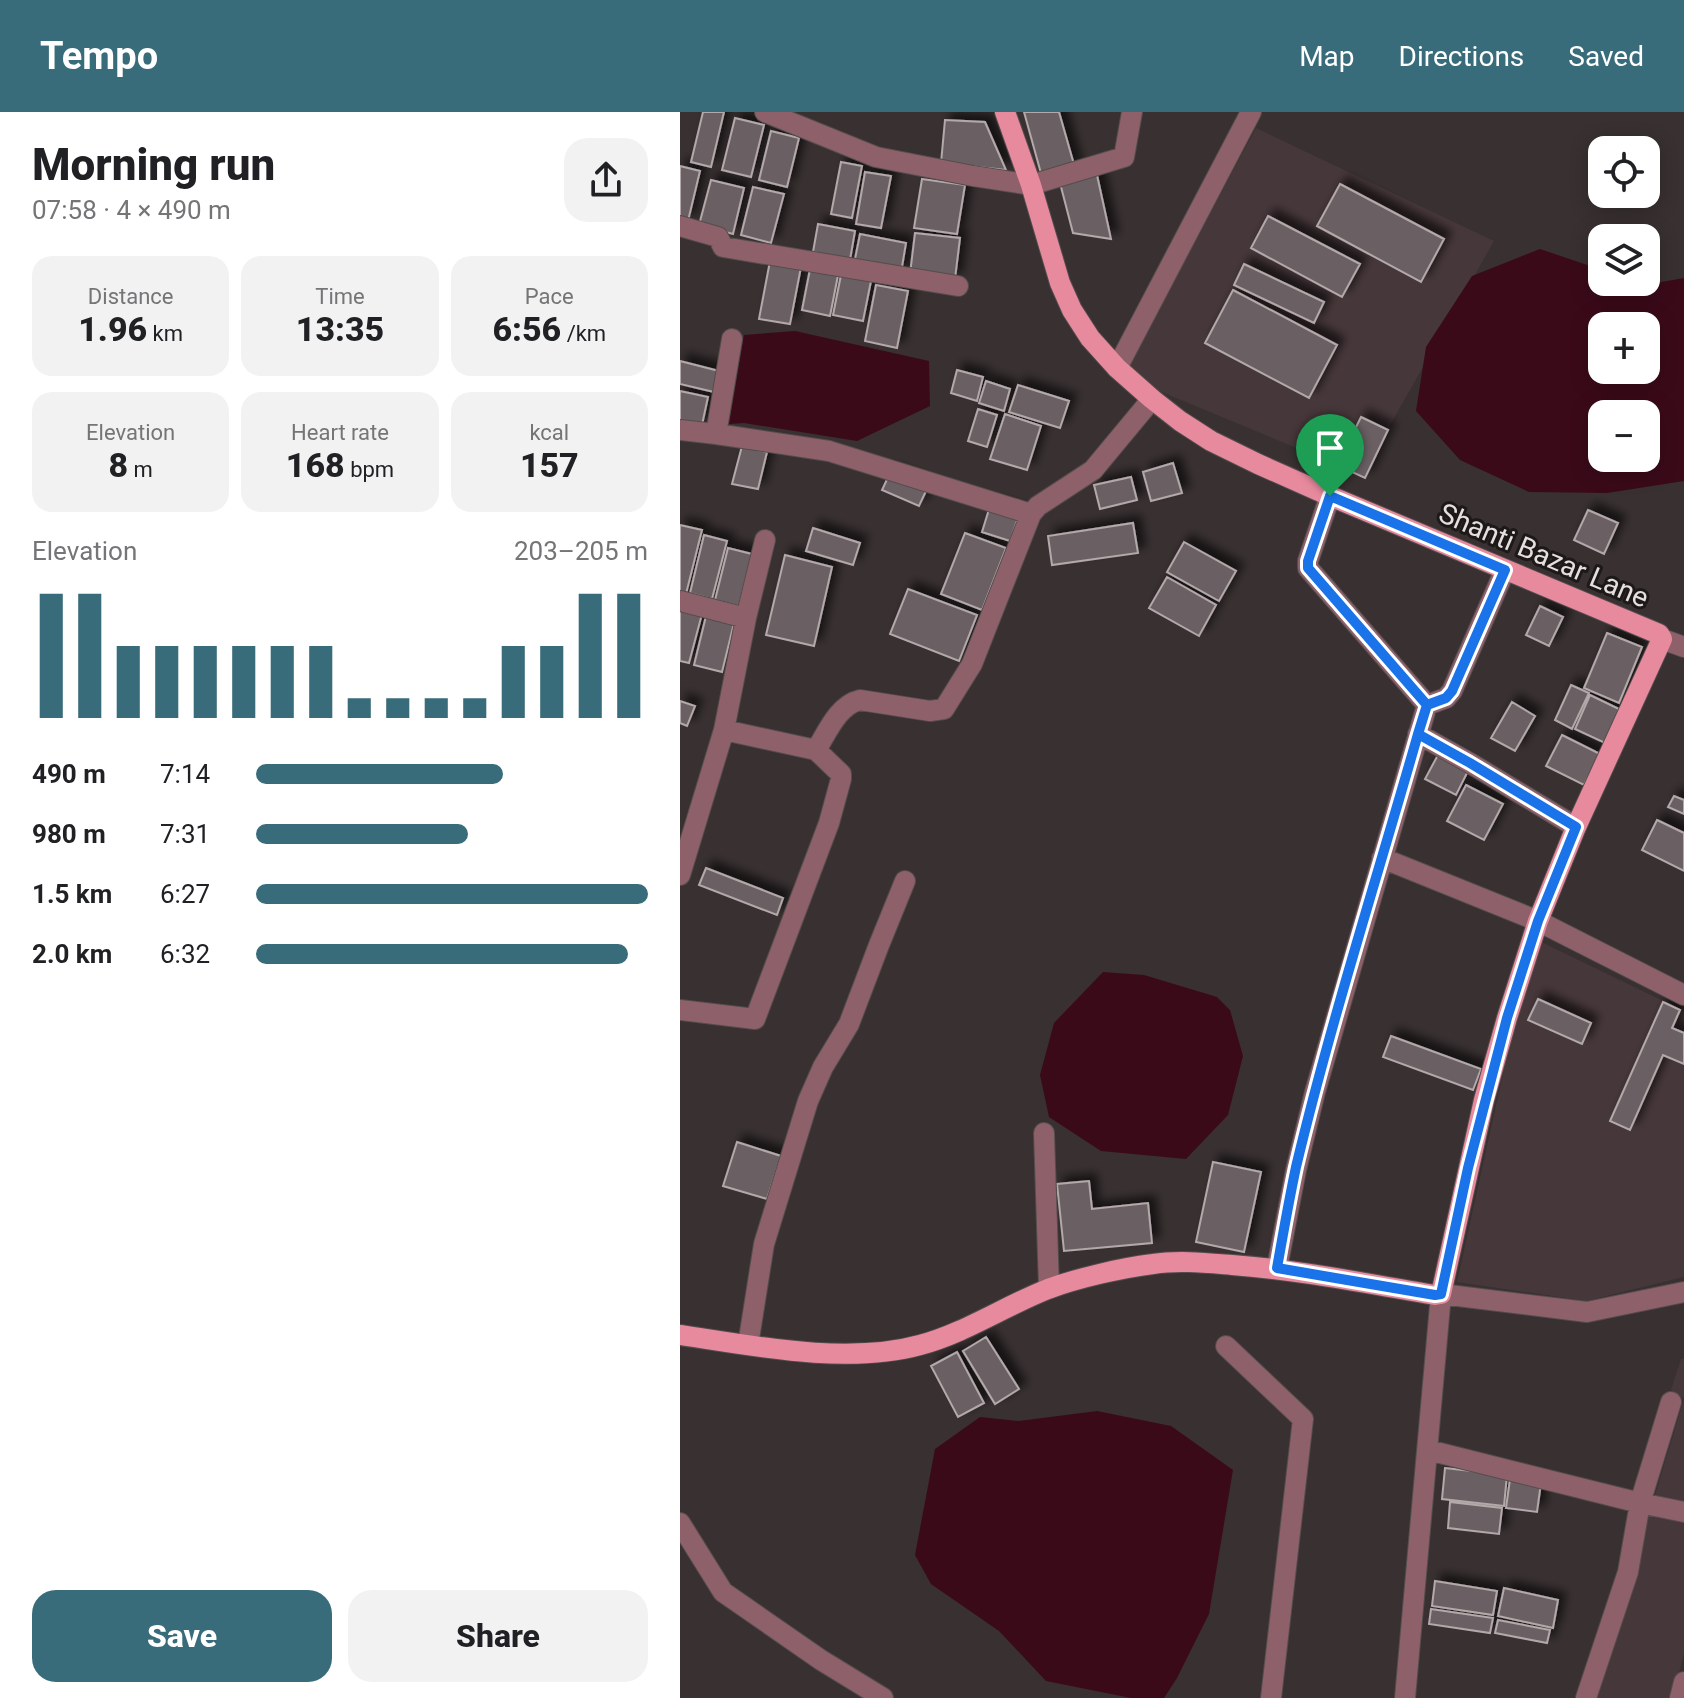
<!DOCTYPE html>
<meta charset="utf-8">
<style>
:root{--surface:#fff;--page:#f2f2f2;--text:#202124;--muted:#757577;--accent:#396c7a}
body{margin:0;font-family:Roboto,sans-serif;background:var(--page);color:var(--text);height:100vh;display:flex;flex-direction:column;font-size:30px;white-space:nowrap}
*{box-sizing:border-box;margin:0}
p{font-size:26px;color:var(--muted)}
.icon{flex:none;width:44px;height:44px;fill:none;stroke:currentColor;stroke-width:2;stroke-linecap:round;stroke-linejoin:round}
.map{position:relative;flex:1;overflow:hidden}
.drawer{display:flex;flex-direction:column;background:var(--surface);width:680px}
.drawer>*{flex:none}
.tools{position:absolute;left:908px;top:24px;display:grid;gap:16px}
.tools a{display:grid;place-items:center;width:72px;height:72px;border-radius:16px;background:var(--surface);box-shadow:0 4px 20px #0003;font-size:40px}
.pin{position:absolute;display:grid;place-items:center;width:68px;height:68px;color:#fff;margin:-82px -34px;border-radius:50% 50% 50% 0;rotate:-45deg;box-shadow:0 0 8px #0007}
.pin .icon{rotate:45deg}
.round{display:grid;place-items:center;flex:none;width:84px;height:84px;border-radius:24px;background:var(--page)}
.head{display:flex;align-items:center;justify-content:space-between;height:136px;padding:0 32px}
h1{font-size:44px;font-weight:800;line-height:60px}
.metrics{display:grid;grid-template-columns:repeat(3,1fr);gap:12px;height:136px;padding:8px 32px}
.metrics div{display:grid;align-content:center;border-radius:20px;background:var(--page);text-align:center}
.metrics b{font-size:34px;font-weight:800}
.metrics small{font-size:22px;font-weight:400}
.metrics p{font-size:22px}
.chart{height:224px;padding:16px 32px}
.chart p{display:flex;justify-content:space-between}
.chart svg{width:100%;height:144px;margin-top:8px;stroke:var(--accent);stroke-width:6}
.primary-button{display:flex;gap:16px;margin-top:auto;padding:16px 32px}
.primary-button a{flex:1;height:92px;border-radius:24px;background:var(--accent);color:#fff;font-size:32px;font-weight:800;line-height:92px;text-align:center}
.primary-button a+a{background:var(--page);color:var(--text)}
ul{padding:0 32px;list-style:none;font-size:26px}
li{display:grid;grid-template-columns:128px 96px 1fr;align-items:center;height:60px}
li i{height:20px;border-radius:10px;background:var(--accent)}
header{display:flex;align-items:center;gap:48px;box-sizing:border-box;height:112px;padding:0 40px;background:var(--accent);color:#fff}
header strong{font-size:38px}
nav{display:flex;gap:44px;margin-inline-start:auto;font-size:28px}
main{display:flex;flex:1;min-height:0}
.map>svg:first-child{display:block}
.built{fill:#46373a}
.water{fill:#3b0a19;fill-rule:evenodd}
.building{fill:#6b6163;stroke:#b3a8aa;stroke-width:2;filter:url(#shadow)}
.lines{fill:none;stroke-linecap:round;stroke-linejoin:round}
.minor-casing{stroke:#544c4d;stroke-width:22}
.major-casing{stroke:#544c4d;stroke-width:22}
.minor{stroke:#8e6069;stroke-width:20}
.major{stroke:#e88a9e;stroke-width:20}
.route-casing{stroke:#fff;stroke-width:16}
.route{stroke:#1a73e8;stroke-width:10}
.labels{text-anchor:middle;stroke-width:6;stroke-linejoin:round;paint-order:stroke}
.street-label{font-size:28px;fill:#e5dfe0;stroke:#1d1919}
</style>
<header>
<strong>Tempo</strong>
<nav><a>Map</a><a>Directions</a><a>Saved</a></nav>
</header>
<main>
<section class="drawer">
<div class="head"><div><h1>Morning run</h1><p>07:58 · 4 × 490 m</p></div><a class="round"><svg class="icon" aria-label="share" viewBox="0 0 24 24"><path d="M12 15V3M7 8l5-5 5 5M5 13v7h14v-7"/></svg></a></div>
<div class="metrics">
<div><p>Distance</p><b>1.96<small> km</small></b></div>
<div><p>Time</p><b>13:35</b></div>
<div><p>Pace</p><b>6:56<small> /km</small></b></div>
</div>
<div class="metrics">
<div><p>Elevation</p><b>8<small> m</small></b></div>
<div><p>Heart rate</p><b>168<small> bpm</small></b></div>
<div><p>kcal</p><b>157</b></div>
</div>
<div class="chart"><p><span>Elevation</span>203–205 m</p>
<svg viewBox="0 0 160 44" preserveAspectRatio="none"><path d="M5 44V6M15 44V6M25 44V22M35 44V22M45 44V22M55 44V22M65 44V22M75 44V22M85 44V38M95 44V38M105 44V38M115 44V38M125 44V22M135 44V22M145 44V6M155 44V6"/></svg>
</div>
<ul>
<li><b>490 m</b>7:14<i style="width:63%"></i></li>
<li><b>980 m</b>7:31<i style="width:54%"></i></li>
<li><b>1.5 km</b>6:27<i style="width:100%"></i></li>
<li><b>2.0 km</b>6:32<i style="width:95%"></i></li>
</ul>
<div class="primary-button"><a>Save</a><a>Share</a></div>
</section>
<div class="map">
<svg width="1004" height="1586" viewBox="0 0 1004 1586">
<defs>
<filter id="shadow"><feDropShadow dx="7" dy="-7" stdDeviation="4" flood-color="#0009"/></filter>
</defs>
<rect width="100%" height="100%" fill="#383031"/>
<!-- built -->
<path class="built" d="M576,16L814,129L682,363L443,264Z
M853,826L1004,899V1165L906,1189L777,1170Z
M1001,1247H1004V1541L993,1586H913L957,1461L968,1406L1004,1287L991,1278Z"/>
<!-- water -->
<path class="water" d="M860,137L922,158V170H957L965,173L1004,166V369L927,381L849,380L780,348L736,299L746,235L792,164ZM966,214V258H922V214ZM966,302V346H922V302Z
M115,219L249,249L250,294L177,329L64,311L49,312L64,223Z
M423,860L464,863L537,885L550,898L563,944L548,1003L506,1047L421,1039L369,1005L360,963L374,911Z
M417,1299L491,1314L553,1358L529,1502L497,1566L484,1586H451L366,1569L319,1519L251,1472L235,1443L255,1337L300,1305L339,1309Z"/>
<!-- building -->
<path class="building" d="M23,0H44L31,55L11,50Z
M344,0H379L395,56L362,65Z
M55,6L84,13L71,65L42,58Z
M265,8L305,10L326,58L261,51Z
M91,19L119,26L107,75L79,68Z
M161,50L182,54L172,106L151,102Z
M0,54L20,59L8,109L0,107Z
M185,60L211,64L201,116L176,112Z
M417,63L431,127L393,121L380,71Z
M242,67L285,73L277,122L234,116Z
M31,68L64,76L53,122L19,113Z
M660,72L764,127L741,170L637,114Z
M73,75L104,82L91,131L61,123Z
M588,104L680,152L662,185L571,136Z
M138,112L175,119L170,148L133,140Z
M235,121L280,126L275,167L230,162Z
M180,122L226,131L221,161L174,152Z
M90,149L121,155L110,212L79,207Z
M131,152L159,158L150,204L122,198Z
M564,152L644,190L634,211L554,173Z
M162,158L192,164L183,209L153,203Z
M196,173L228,179L217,236L185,229Z
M553,178L657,233L629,286L525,231Z
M0,249L39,259L34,280L0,272Z
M277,258L303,265L297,289L271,281Z
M306,269L330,277L324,299L299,291Z
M338,273L389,289L380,316L329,300Z
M0,279L28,285L22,313L0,309Z
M298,297L317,303L307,335L288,329Z
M325,302L361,314L347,358L310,347Z
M681,305L708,318L685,366L657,353Z
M62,334L87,340L78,377L52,372Z
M493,351L502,381L471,389L463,360Z
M210,361L247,377L239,394L202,378Z
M451,365L457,388L420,397L414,373Z
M310,394L339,403L330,429L302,420Z
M908,398L938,411L924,442L894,428Z
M453,411L458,441L372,453L368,424Z
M0,413L22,418L6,482L0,480Z
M133,416L180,431L173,453L126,439Z
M285,421L326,436L302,498L261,482Z
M24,423L47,429L32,487L10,481Z
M504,430L556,459L539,489L487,460Z
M48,436L72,442L59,494L35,488Z
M105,443L152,455L134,534L86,523Z
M487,465L536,493L519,524L469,496Z
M228,477L297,503L279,549L210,522Z
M860,494L883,505L869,534L846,523Z
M0,496L22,502L9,551L0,549Z
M26,504L54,511L42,560L14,553Z
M927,521L962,535L939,591L904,576Z
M891,573L909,581L892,617L875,608Z
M910,583L941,598L925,631L895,617Z
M0,589L15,594L7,614L0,611Z
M832,590L855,604L835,639L811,626Z
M882,623L920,642L904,673L866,654Z
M759,641L789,657L776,683L745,667Z
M786,673L823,692L804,728L767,709Z
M994,684L1004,688V702L988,695Z
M977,708L1004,721V759L962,738Z
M26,756L103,786L97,803L19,773Z
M858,887L911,911L902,932L848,908Z
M983,890L1000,898L992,916L1004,921V952L983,943L950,1018L930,1009Z
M711,924L801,957L793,978L703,945Z
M57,1030L101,1044L87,1087L43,1074Z
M533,1050L581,1060L564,1140L516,1130Z
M409,1069L412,1097L468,1091L472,1131L384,1139L377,1072Z
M306,1225L339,1277L315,1292L283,1239Z
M277,1240L304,1291L278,1305L251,1254Z
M765,1356L827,1363L824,1394L762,1387Z
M830,1367L861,1371L857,1400L826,1396Z
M770,1390L822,1396L819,1422L768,1416Z
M755,1469L817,1479L813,1503L752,1494Z
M824,1476L878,1488L873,1516L818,1504Z
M751,1497L813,1506L810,1521L749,1512Z
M818,1508L870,1518L867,1531L815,1521Z"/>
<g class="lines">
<!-- minor casing -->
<g class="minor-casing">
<path id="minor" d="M85,0L196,45L293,64L351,73L444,45L452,0
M0,114L38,125L43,135L278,174
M437,256L571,0
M0,318L36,322L149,339L351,402
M36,322L52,227
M0,489L66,506
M982,527L1004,535
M747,593L766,586L772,579L825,458
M44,618L136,638C147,621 158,593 180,588L250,599L264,597L292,552L351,402L358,394L413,358L472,287
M738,622L790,651L896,715
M702,746L858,809L1004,883
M0,763L44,618L66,506L85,428
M0,898L75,907L149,711L161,667V662L136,638
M364,1021L369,1176
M597,1156L616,1058L635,980L747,593L628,456V449L650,384
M68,1233L84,1132L128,989L143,955L169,912L199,833L225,769
M546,1234L623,1307L591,1586
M748,1338L960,1391L1004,1400
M0,1411L43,1480L141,1548L203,1586
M725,1586L761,1182L907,1200L1004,1180
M906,1586L948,1460L960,1391L991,1290
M1000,1586L1004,1570"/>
</g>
<!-- major casing -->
<g class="major-casing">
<path id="major" d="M0,1223C73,1234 168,1253 240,1233C285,1221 325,1194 368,1177C398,1166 441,1156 473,1152C499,1148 527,1151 552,1153C620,1158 688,1172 755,1183L761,1182L804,988L827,906L858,809L896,715L982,527L979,522L650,384L578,352L531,329L500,309L472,287L437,256L410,226L392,198L380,171L351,73L325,0"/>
</g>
<!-- minor -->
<use href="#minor" class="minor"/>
<!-- major -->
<use href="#major" class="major"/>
</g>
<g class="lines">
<!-- route casing -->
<g class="route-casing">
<path id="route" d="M650,384L628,449V456L747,593L738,622C697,766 651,909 616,1055C609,1088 603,1122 597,1156L755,1183L761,1182L788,1056L827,906L858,809L896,715L790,651L738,622L747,593L766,586L772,579L825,458L650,384"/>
</g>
<!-- route -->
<use href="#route" class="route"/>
</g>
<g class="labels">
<!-- street labels -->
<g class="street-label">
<text transform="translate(864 443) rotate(23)" y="10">Shanti Bazar Lane</text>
</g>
</g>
</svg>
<div class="tools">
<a><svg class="icon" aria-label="locate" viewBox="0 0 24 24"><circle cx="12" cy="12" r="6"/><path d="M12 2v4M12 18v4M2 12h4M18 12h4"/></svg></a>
<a><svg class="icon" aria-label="layers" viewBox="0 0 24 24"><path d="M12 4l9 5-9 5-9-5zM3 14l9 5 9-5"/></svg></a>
<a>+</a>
<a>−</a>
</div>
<div class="pin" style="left:650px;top:384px;background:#1e9e55"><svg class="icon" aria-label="arrive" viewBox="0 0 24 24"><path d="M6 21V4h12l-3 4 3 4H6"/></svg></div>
</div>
</main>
